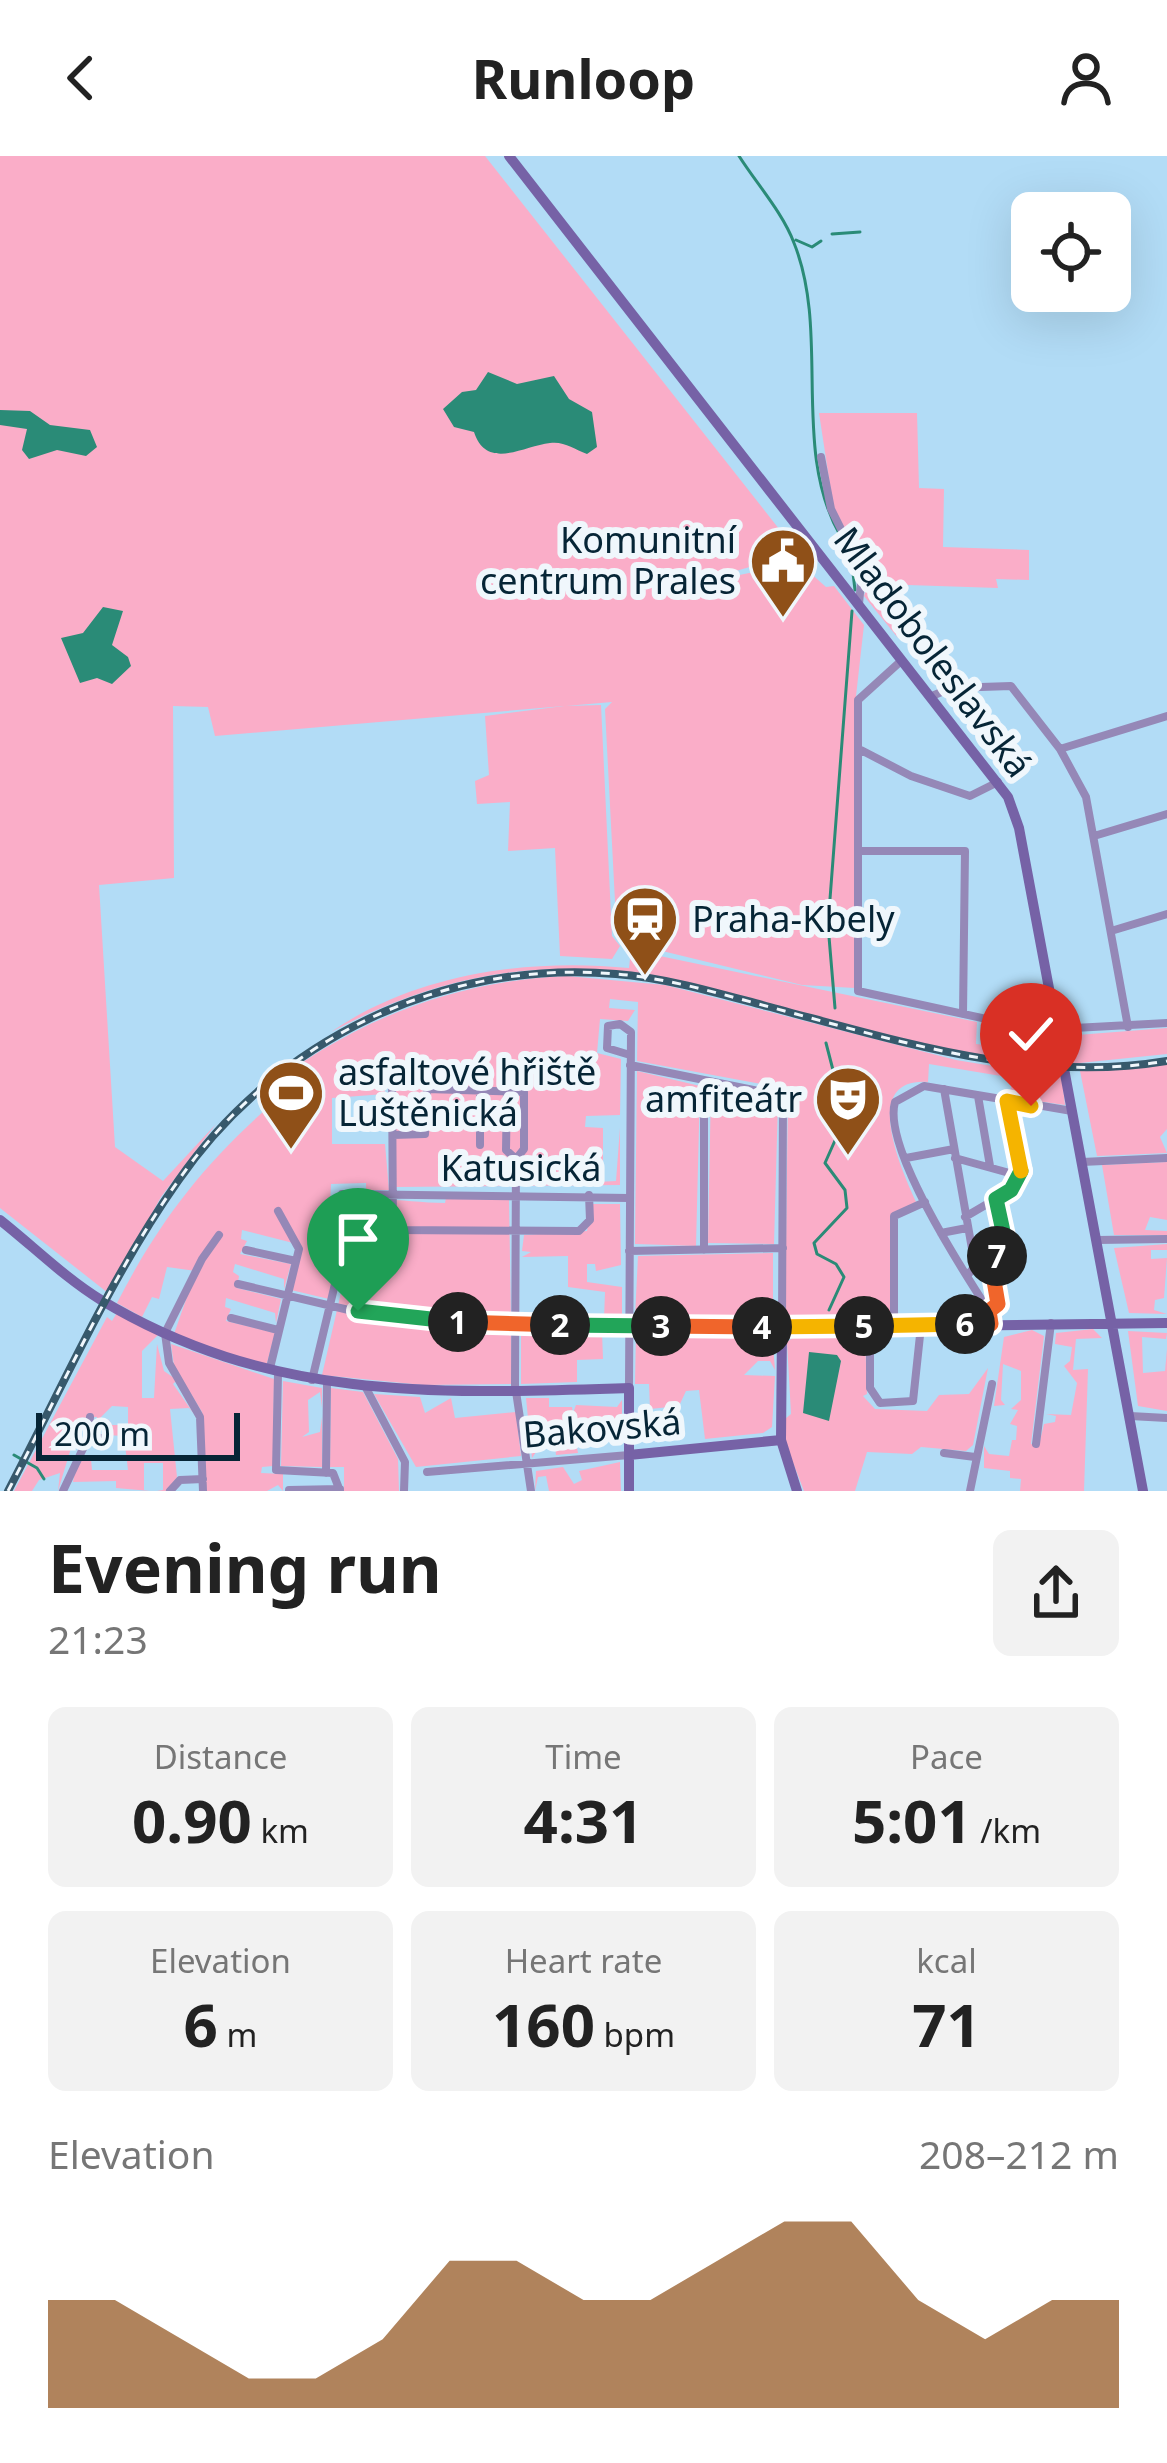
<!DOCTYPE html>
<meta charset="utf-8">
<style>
:root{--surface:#fff;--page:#f2f2f2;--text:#222;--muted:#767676;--accent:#8f5018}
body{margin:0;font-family:"Noto Sans",sans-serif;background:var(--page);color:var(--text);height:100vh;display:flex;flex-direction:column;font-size:45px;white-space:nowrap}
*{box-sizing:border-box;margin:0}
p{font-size:39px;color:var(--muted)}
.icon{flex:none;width:66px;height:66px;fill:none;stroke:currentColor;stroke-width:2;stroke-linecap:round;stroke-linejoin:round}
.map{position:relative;height:1335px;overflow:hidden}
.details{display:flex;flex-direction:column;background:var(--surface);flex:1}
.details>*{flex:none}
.tools{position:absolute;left:1011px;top:36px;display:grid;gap:24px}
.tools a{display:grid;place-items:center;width:120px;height:120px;border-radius:18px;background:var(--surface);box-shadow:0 12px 48px #0002;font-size:60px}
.scale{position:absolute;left:36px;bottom:30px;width:204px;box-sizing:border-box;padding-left:12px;border:6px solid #062536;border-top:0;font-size:33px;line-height:42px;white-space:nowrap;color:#062536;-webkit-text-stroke:9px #f0f7fc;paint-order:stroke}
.pin{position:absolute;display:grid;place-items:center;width:102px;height:102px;color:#fff;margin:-123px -51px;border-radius:50% 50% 50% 0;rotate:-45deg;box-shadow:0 0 12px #0007}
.pin .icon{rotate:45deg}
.km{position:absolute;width:60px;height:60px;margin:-30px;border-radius:50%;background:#222;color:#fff;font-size:33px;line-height:60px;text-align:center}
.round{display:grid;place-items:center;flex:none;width:126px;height:126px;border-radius:18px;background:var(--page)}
.summary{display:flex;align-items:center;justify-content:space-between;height:204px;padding:0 48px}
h1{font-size:66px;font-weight:700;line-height:90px}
.metrics{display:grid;grid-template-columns:repeat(3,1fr);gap:18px;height:204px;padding:12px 48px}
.metrics div{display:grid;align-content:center;border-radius:18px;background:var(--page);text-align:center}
.metrics b{font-size:60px;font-weight:700}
.metrics small{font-size:33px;font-weight:400}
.metrics p{font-size:33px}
.chart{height:336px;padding:24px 48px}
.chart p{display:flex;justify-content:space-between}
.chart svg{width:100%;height:216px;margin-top:12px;fill:var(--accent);opacity:.7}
header{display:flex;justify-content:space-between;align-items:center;height:156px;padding:0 48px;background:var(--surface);font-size:54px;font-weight:700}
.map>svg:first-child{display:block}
.green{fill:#faadc8}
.water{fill:#2a8b77}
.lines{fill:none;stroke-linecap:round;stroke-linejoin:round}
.stream{stroke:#2a8b77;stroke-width:3}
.street{stroke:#9588b7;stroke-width:8}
.secondary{stroke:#7662a6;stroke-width:10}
.rail-casing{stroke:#37596c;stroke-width:8}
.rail{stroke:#f0f7fc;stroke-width:3;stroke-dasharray:9;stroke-linecap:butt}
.split-1-casing{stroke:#fff;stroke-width:24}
.split-2-casing{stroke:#fff;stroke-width:24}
.split-3-casing{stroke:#fff;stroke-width:24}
.split-4-casing{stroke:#fff;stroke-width:24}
.split-5-casing{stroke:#fff;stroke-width:24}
.split-6-casing{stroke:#fff;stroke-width:24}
.split-7-casing{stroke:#fff;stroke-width:24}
.split-8-casing{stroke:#fff;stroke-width:24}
.split-9-casing{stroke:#fff;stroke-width:24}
.split-1{stroke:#22a559;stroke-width:15}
.split-2{stroke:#f0652b;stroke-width:15}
.split-3{stroke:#22a559;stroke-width:15}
.split-4{stroke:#f0652b;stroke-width:15}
.split-5{stroke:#f5b400;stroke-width:15}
.split-6{stroke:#f5b400;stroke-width:15}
.split-7{stroke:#f0652b;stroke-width:15}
.split-8{stroke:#22a559;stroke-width:15}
.split-9{stroke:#f5b400;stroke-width:15}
.labels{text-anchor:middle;stroke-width:12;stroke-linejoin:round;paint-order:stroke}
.poi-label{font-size:36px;fill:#062536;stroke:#f0f7fc;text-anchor:end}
.street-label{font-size:36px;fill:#062536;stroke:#f0f7fc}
</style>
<header><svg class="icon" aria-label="back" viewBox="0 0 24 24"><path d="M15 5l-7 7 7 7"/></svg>Runloop<svg class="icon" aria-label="person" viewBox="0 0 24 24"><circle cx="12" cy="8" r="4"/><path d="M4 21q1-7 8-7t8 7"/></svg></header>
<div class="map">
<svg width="1167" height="1335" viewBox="0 0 1167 1335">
<rect width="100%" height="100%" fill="#b2dcf6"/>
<!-- green -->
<path class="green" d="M0,0H485L802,402L770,405L685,430L799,407L826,431L834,430L864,469L856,540L855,832L802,829L617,784L605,553L612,546L566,550L601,549L612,780L620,790L612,803L560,800L555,692L508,695L510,646L477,648L475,625L489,619L485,560L564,550L215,580L208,551L173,550L174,722L99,729L115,991L163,1025L216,968L161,1041L108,1137L0,1052Z
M819,257H917L919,332L944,333L943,391L1029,394V424L996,423L998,432L878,428L889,432L885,443L898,482L864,440L868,426L861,389L853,388L834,355Z
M631,794L977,866L976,888L1008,892L1010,884L1033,877L1052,882L1057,906C781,896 618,723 331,876C416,817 530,802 629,812Z
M567,820L665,829L956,904L1053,920L1061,914L1065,949L1009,941L1013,922L929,908L928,926C859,921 902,1015 916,1046L891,1058L890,1163L785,1164L788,939L778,931L637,905L638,846L610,843L609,852L635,854L628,865L600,863L597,897L621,903L620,959L586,960L585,971L603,972V1013L596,1014L597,1026L616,1025L620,972V1029L396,1031L393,921L384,926L385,938L332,942V988H385L389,1034H366V1027L331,1028L330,1049L339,1055V1094L329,1143L291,1134L301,1089L242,1074L241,1083L247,1085L240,1098L291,1108L284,1133V1123L235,1108L233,1116L239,1120L237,1132L281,1143L276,1167L275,1157L226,1142L225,1151L231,1153L226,1165L275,1177L266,1211L174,1178L196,1115L167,1111L159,1143L152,1141L142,1161L117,1147C159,1065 204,1007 274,946L258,938C351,866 449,825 567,820Z
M1167,872V898L1070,908L1064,880Z
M1167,907V973L1160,981L1167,997L1097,1000L1080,915Z
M637,915L700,930L696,1090L635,1088Z
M711,929L778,945L774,1088L708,1087Z
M1167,1006V1064L1150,1061L1145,1074L1167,1075V1079H1114L1102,1009Z
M446,1042L509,1044L511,1163L371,1148L338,1150L348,1103L350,1054L365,1053L366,1044C392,1042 418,1047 445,1047Z
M591,1048H620L621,1109L596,1115L595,1108H587V1126L622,1131V1163H604L605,1136L568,1131V1100L522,1101L531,1096L522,1095L524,1079L587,1075Z
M1167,1088V1094H1151V1103L1167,1102L1164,1142L1155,1144L1154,1154L1167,1158L1129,1157L1114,1092Z
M773,1097V1164L635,1161L638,1100Z
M337,1154L439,1171L511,1174L512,1228L423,1229L322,1219Z
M118,1155L158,1179L142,1195V1242H154L157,1188L164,1215L177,1224L173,1228L194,1258L189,1252L170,1253L177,1321L167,1335H157L163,1334V1307H144V1334L150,1335L116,1332V1325L73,1326L77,1304L91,1303L92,1314H128L124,1280L106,1279L108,1263L112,1269H128V1251L112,1250L99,1263L97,1278V1261L80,1262L58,1335L60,1317L39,1324L32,1335H14L107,1161L112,1165Z
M1093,1173L1102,1182L1076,1183L1073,1214L1088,1213L1084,1335H1020L1021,1323L1010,1322V1315L984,1312V1290L989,1298L1009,1300L1012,1284H1016L1017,1270L1010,1268L1018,1254L1011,1253L1021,1244V1215L1003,1208L1001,1244L1005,1249L994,1250L1004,1181L1032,1174L1044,1180L1031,1288L1039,1289L1044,1268L1055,1266L1056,1260L1046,1258L1071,1259L1077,1227L1064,1210L1070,1205L1072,1191L1055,1188L1056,1177Z
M855,1174L865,1179L867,1238L863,1240L875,1253L927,1255L939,1239L969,1238L988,1212L973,1289L966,1295L921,1291L912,1298L867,1296L855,1335H804L785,1286V1263L791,1258L787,1186L801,1176Z
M1128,1175L1167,1177L1166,1183L1142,1181L1143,1217L1165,1215L1167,1193V1255L1138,1250Z
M521,1176H602L603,1203L577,1204V1226L521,1228Z
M636,1176L772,1177L775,1214L770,1205H758L744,1219L775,1220L772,1271L763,1277L705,1283L699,1234L686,1235L679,1250L650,1253L649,1228H635Z
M171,1188L274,1223L273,1310L262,1311L261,1317L283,1318V1335L278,1329L267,1335H206L202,1256L174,1210Z
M283,1225L322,1232V1252L320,1236L308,1244L309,1276L302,1281L320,1276L322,1261V1311L281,1310Z
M331,1232L363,1236L398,1303L399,1335H344V1311H330Z
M374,1238L420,1241L425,1257L451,1242L455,1262L516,1256L521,1300L416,1311Z
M526,1242H549V1251H572L573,1257L576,1249L617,1251L622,1244V1259L614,1265L613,1285L575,1282L578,1297L556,1299L555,1290H540L532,1302Z
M620,1306L621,1335H549L546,1320L538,1321L535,1335L536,1315L563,1311L574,1328L582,1324L579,1315Z"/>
<!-- water -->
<path class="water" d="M488,216L517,228L554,220L569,243L592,256L597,291L587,298C574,293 564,285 550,287C523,290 487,315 474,276L454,271L443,253L462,236L476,234Z
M0,254L30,255L50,269L90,274L97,291L86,300L57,294L29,303L22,294L27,273L0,269Z
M103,451L123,455L112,489L128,501L131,510L112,528L97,522L80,527L61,482L83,477Z
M809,1196L837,1199L841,1205L829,1265L803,1257Z"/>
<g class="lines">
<!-- stream -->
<path class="stream" d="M739,0C756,27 783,57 794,87C831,179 790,293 841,381
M832,78L860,76
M796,84L812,91L821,85
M851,400L855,434
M835,852L828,769L852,455
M826,887L840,941
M829,1154L844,1121L836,1108L817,1098L814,1087L847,1052L845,1034L825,1007L837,980
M14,1299L37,1312L44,1323"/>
<!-- street -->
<path class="street" d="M821,301L831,353L862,415L859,448
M901,505L858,544V835L1037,874L1167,867
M932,540L951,532L1011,530L1060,593L1086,641L1128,871
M859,593L911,620L970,640L998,626
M1060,593L1167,560
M1094,680L1167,658
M860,695H965L963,858
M1111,775L1167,758
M392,920L393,1074L579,1075L590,1064L589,1039
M704,924V1094
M507,932L506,994L516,1003
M944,933L975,1110L967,1120
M978,940L990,1010
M1007,945L1022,1021
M393,979L425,978L427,933L524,936V993L516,1003L515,1229L531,1335
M480,989V932
M906,1002L954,993
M955,1002L1020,1020
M1082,1006L1167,1002
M965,1061L1011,1034L1022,1021
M366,1074H393
M941,1077L967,1072
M1097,1084L1167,1083
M246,1094L296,1105
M629,1095L783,1092
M238,1128L353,1155L467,1167L782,1172L783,940L630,909
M989,1155L999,1148L991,1107L1006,1089L996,1043
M231,1162L278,1174
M991,1168L989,1155C963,1115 882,991 895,946L924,930L1072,955
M894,1169V1060L925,1046
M870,1170V1232L880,1247L913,1245L921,1170
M270,1212L299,1093L278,1055
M278,1218L276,1314L333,1317L340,1335
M312,1224L341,1103L342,1038L628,1042
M366,1232L405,1306L404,1335
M629,1232L631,876L620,868L608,870L607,892L630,899
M1130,1260L1167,1262
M88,1282L90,1261
M1036,1288L1051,1167
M944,1297L975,1301
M427,1316L629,1299
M326,1317L327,1227
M289,1334L340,1333
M63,1335L88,1282H106
M170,1335L180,1324L203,1323
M203,1335L200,1261L169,1207L165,1177L202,1103L219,1079
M970,1335L992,1228"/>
<!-- secondary -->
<path class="secondary" d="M509,0L1008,641L1019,672L1143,1335
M0,1064C33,1090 65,1122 101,1144C271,1246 439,1238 629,1232V1335
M629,1299L781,1284
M797,1335L781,1284L782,1172L1167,1167"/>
<!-- rail casing -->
<g class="rail-casing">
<path id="rail" d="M8,1335C62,1232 111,1120 178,1025C276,883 444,803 616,818C667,822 717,837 766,850C899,885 1029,928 1167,905"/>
</g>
<!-- rail -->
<use href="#rail" class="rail"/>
</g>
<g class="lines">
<!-- split-1 casing -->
<g class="split-1-casing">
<path id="split-1" d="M358,1155L458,1166"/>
</g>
<!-- split-2 casing -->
<g class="split-2-casing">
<path id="split-2" d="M458,1166L560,1169"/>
</g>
<!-- split-3 casing -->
<g class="split-3-casing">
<path id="split-3" d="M560,1169L661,1170"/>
</g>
<!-- split-4 casing -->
<g class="split-4-casing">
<path id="split-4" d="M661,1170L762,1171"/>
</g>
<!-- split-5 casing -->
<g class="split-5-casing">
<path id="split-5" d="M762,1171L864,1170"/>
</g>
<!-- split-6 casing -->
<g class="split-6-casing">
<path id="split-6" d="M864,1170L965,1168"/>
</g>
<!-- split-7 casing -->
<g class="split-7-casing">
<path id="split-7" d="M965,1168H991L989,1155L998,1148L991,1107L997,1100"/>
</g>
<!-- split-8 casing -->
<g class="split-8-casing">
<path id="split-8" d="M997,1100L1006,1089L996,1043L1011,1034L1021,1015"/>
</g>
<!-- split-9 casing -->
<g class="split-9-casing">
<path id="split-9" d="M1021,1015L1007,945L1031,950"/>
</g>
<!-- split-1 -->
<use href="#split-1" class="split-1"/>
<!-- split-2 -->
<use href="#split-2" class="split-2"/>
<!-- split-3 -->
<use href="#split-3" class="split-3"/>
<!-- split-4 -->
<use href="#split-4" class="split-4"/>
<!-- split-5 -->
<use href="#split-5" class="split-5"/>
<!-- split-6 -->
<use href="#split-6" class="split-6"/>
<!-- split-7 -->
<use href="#split-7" class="split-7"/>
<!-- split-8 -->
<use href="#split-8" class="split-8"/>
<!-- split-9 -->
<use href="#split-9" class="split-9"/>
</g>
<!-- icons -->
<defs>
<g id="civic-pin" transform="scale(3.45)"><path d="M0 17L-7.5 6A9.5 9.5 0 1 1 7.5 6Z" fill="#8f5018" stroke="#f0f7fc"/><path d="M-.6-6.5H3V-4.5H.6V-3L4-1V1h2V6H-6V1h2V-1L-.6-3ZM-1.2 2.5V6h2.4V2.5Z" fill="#fff"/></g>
<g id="station-pin" transform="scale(3.45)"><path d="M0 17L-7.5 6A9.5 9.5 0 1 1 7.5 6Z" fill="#8f5018" stroke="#f0f7fc"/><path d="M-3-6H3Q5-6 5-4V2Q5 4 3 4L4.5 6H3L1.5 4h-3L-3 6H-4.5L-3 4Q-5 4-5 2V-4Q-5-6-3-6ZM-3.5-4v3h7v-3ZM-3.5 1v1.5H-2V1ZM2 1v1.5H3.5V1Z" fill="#fff"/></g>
<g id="stadium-pin" transform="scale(3.45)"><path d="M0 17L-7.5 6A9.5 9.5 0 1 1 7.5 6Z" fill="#8f5018" stroke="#f0f7fc"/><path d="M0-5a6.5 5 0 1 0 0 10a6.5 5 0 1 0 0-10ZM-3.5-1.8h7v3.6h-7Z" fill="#fff"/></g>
<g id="theatre-pin" transform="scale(3.45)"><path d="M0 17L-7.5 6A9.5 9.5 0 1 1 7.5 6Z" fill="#8f5018" stroke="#f0f7fc"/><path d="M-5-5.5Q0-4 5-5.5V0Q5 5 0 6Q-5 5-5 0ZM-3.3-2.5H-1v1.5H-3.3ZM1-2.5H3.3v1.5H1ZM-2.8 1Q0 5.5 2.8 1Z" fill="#fff"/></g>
</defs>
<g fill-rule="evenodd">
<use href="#civic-pin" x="783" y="405"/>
<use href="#station-pin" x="645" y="763"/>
<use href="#stadium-pin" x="291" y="937"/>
<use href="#theatre-pin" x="848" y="943"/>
</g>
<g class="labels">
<!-- poi labels -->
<g class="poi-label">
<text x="736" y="397">Komunitní<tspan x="736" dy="41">centrum Prales</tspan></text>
<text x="692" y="776" text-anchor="start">Praha-Kbely</text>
<text x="338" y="929" text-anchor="start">asfaltové hřiště<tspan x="338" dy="41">Luštěnická</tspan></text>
<text x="802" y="956">amfiteátr</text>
</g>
<!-- street labels -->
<g class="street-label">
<text transform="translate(933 496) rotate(53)" y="13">Mladoboleslavská</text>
<text x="521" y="1025">Katusická</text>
<text transform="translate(602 1272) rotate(-5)" y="13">Bakovská</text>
</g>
</g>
</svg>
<div class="tools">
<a><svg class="icon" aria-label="locate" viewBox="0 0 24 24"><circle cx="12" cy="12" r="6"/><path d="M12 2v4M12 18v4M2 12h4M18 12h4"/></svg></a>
</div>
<div class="scale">200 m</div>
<div class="pin" style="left:358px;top:1155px;background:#1e9e55"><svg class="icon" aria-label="arrive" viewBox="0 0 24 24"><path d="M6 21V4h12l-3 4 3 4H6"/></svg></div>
<div class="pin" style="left:1031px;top:950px;background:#d93025"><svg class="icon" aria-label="check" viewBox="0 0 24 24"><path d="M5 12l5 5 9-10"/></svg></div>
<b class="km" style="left:458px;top:1166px">1</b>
<b class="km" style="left:560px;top:1169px">2</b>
<b class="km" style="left:661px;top:1170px">3</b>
<b class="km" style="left:762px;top:1171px">4</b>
<b class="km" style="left:864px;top:1170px">5</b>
<b class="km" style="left:965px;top:1168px">6</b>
<b class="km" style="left:997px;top:1100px">7</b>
</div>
<section class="details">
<div class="summary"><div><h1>Evening run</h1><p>21:23</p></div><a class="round"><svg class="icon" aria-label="share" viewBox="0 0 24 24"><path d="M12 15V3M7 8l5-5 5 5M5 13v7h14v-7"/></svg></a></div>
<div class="metrics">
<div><p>Distance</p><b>0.90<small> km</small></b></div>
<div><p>Time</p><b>4:31</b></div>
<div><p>Pace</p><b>5:01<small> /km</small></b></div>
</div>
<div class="metrics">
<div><p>Elevation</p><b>6<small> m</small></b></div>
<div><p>Heart rate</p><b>160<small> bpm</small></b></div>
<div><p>kcal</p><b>71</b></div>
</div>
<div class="chart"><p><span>Elevation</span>208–212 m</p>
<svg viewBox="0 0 160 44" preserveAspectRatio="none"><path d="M0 44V22L10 22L20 30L30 38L40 38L50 30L60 14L70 14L80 22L90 22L100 14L110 6L120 6L130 22L140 30L150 22L160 22V44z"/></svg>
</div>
</section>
